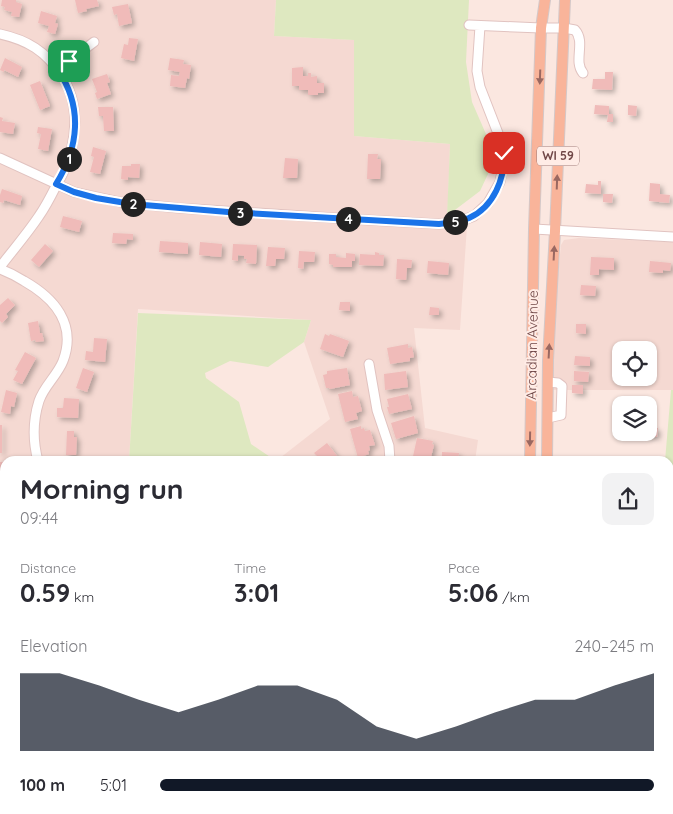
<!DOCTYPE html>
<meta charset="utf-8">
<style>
:root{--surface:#fff;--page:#f2f2f3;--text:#2b2b33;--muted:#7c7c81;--accent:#111827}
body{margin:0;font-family:Quicksand,sans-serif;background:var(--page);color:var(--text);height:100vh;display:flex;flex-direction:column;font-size:19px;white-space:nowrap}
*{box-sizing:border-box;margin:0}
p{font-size:16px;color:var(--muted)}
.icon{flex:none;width:28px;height:28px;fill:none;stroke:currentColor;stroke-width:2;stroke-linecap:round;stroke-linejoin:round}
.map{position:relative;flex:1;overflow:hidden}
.drawer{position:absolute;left:0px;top:456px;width:674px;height:359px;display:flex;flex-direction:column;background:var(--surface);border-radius:15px 15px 0 0;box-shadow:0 1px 4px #0004}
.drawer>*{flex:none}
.buttons{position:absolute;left:612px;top:341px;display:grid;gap:10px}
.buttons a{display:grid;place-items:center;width:45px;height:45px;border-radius:10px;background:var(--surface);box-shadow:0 1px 4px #0004;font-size:25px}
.pin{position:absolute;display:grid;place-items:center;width:42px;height:42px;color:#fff;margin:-21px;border-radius:10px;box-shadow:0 2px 8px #0006}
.km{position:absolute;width:25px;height:25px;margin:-12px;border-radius:50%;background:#222;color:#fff;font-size:14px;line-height:25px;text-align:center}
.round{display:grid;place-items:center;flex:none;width:52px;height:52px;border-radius:10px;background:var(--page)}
.headline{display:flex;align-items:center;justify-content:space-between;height:85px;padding:0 20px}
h1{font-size:28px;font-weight:800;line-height:38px}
.stats{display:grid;grid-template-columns:repeat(3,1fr);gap:8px;height:85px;padding:5px 20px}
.stats div{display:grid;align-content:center}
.stats b{font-size:25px;font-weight:800}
.stats small{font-size:14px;font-weight:400}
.stats p{font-size:14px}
.chart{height:140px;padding:10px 20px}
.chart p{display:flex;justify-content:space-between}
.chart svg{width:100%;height:90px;margin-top:5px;fill:var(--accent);opacity:.7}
ul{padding:0 20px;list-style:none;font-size:16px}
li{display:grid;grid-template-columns:80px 60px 1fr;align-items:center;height:38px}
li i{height:12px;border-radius:6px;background:var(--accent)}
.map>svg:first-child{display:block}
.residential{fill:#f5d9d2;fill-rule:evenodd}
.commercial{fill:#fcd4d6}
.industrial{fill:#eadedc}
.green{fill:#dee8c0}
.building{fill:#f0bbb9;filter:url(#shadow)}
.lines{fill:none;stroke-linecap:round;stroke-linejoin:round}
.minor-casing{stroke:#e1c3c0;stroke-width:11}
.major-casing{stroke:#d4c8c8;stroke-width:12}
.minor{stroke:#fff;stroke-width:9}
.major{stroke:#f9b49a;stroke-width:10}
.oneway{fill:#9a6861}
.route-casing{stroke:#fff;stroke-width:10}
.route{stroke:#1a73e8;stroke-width:6}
.labels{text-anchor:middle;stroke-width:4;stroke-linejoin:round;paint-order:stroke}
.shield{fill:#ffece6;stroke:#9c7977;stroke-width:1}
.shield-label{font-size:12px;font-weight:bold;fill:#714848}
.street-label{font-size:14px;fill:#714848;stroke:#ffece6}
</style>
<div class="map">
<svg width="673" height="814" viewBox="0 0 673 814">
<defs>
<filter id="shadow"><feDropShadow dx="3" dy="3" stdDeviation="2.5" flood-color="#0004"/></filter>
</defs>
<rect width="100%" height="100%" fill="#fbe7e0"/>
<!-- residential -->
<path class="residential" d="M0,0H276L274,36L355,40L354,136L450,144L447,228L460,225L467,226L460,330L414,328L425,428L478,440L475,461H276L330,419L304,342L311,320L138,309L129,461H5V643L0,642Z
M579,238L673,242V390H553V324L561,245L564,240ZM621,350H649V378H621Z
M435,810H514V814H435Z"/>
<!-- commercial -->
<path class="commercial" d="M669,607H673V670H669Z"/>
<!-- industrial -->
<path class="industrial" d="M0,643H5V810H113V814H0Z"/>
<!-- green -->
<path class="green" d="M276,0H469L466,62L472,102L496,157L480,191L447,216L450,144L354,136V40L274,36Z
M138,313L311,320L304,342L268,367L230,361L205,373L206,378L239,402L251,444L276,461H129Z
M671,390H673V607H669V461H665Z
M669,679H673V814H556V810H669Z
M113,810H435V814H113Z"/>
<!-- building -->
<path class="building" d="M2,0H16V2L22,4L19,17L11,16L12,12L4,10L5,7L1,6Z
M75,0H97L99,6L86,9L87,11L78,13Z
M128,4L132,23L119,26L117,14L114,15L112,7Z
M41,11L57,16L55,23L58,24L55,34L47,32L49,26L38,23Z
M129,38L138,39L134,61L121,58L124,44L128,45Z
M5,58L22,67L18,77L4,70V72L0,70Z
M170,58L184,60L183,64L191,65L189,79L187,78L185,88L170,86L171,75L179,76L180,72L168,70Z
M303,67V76H308V73H311V77L317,76V83H324V93H318V95H308V90H299V86H292V68Z
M605,72H613L612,90L592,89L593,79H605Z
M107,74L110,82L107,83L111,94L97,99L95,93L97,92L92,79Z
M40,81L50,106L40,110L30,85Z
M595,105L609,106V114H613V122H607L608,115L594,114Z
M628,105L637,106L636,116L628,115Z
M98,107H113L114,131H104L103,116H99Z
M0,117L3,118L2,121L15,123L13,134L0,132Z
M38,127L52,129L48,151L38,149L41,134L37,133Z
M93,147L106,151L100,174L90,172L94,157L91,156Z
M368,154H378L377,159H381L380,179H367Z
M285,158L298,159L297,178H283Z
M131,164H140L139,178L128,177V180L121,179L122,166H131Z
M598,181H601V194L585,193L586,184L598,185Z
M650,183L660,184V194L670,195L669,203L649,201Z
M2,189L22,196L20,205L4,200L3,203L0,202V195Z
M603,194H613L612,203L603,202Z
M63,216L82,221L79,232L60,227Z
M113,233L133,234V240L127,239L126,244L112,243Z
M160,241L188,243V254L159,252Z
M200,242L222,244L221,257L199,255Z
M45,244L53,251L39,267L31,260Z
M233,244L257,245L256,264L246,263L247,259H244V256L238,255V261L232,260Z
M268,247L285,248L284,259H276L275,266H266Z
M299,251L315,252L314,262H304L303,269L298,268Z
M375,252L379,253V255H384L383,266L359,265L360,254L375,255Z
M346,253L355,254V261H352V267H333V265L329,264V254H336V257L346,258Z
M591,257L614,258V270L599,269V275H590Z
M397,259L412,260L411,268H407L406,280L396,279Z
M428,261L449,263L448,275L427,273Z
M650,261L671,263L670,271L663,270V273L649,272Z
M581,285L596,286L595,296L580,295Z
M8,298L15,305L6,314L8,317L2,323L0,321V305Z
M340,302H350V311L339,310Z
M430,307L439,308V315H429Z
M38,321L40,333H42L44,341L36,342L35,340L31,341L28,323Z
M576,324H586V334L576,333Z
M325,334L329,336L330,334L349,341L343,357L320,349Z
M94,338L107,339L105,362L85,360L86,351L93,352Z
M408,344V348L412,347L414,357L410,358V361L390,364L387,348Z
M25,352L36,358L22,384L13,380L18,371L15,370Z
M575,356L590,357V366L574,365Z
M83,368L94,372L87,392L76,388Z
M347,368L350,385L330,389L329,388H326L323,375L327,374V371Z
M406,371L408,387L385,390L384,374Z
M574,371L589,372L588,382L574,381Z
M572,385H583V394L572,393Z
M6,390L17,393L14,407L11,406L10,414L1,412Z
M352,391L353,397L358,396L362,411L356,413L358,419L345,422L338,394Z
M408,394L412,409L389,414L387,407H389L387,399Z
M64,398L79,399L78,418L57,417V408H63Z
M414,416L418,433L396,439L391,423Z
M0,425H2V453H0Z
M361,426V429L364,428L365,431L370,430L375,445L369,446L370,450L368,451L369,454L358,458L350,429Z
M649,428H658L657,437L646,436V432H649Z
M67,431H74V437H77L76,455H66Z
M417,438L433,441L432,444L434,445L430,461H412Z
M327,443L341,461H318L315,457L317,456L314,453Z
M442,452L459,453L458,461H442Z
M0,462H5L4,486H0Z
M5,812H20V814H4Z"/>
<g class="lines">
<!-- minor casing -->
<g class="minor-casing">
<path id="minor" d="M469,25L541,28H564L575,30C586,42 573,61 583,73
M0,34C27,40 46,51 61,75C81,104 77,142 63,173C61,177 58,182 56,186C51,196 46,206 39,216C27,234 13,250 0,267
M58,69L94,42
M0,158L74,192L120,202L178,208L350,219L439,224L461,221L474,216L488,203L500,182L504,162V153L501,141L480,87L477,71L480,26
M534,229L673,237
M0,269C8,272 16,276 24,281C54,298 77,324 63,361C57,376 44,386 39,401C33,420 33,442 38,461
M369,364L377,410L389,446L390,461
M548,418L561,415L562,386L558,383L548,382
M0,567H5
M669,673H673
M0,751L5,752"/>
</g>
<!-- major casing -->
<g class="major-casing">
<path id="major" d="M530,461L534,229L541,28L545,0
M547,461L548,360L555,231L565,0
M524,814L525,810
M543,814V810"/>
</g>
<!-- minor -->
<use href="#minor" class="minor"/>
<!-- major -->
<use href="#major" class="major"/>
</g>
<!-- one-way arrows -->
<defs><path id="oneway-solid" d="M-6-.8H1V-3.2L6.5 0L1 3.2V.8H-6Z" transform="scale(1.25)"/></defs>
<g class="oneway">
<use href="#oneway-solid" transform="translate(540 77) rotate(92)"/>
<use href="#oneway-solid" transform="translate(557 182) rotate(-88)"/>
<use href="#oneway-solid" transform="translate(554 253) rotate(-87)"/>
<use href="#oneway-solid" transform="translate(549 351) rotate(-87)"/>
<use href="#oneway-solid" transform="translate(530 439) rotate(91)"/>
</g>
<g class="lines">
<!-- route casing -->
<g class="route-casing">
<path id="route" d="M69,61L58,70C83,107 79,147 56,184L74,192L96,198L120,202L144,205L228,212L439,224C449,223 459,222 469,218C494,207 505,178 504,153"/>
</g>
<!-- route -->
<use href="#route" class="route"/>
</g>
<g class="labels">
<!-- shield labels -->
<rect class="shield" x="537" y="146.5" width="42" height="19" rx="4"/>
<g class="shield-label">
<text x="558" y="160">WI 59</text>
</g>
<!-- street labels -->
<g class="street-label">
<text transform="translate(532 345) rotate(-89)" y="5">Arcadian Avenue</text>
</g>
</g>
</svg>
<div class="buttons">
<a><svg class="icon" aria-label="locate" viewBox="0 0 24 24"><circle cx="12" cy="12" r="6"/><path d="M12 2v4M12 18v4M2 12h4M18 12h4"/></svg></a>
<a><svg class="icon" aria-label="layers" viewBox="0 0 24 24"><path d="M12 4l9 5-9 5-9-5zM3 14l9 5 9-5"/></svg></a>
</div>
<div class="pin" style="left:69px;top:61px;background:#1e9e55"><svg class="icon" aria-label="arrive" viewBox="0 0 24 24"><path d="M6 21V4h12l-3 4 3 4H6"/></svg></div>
<div class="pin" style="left:504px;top:153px;background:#d93025"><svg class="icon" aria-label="check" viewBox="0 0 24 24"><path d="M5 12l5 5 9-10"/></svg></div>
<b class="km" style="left:69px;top:159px">1</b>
<b class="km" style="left:133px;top:204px">2</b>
<b class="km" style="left:240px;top:213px">3</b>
<b class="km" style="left:348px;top:219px">4</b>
<b class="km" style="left:455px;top:222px">5</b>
<section class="drawer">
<div class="headline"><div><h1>Morning run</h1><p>09:44</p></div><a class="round"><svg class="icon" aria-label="share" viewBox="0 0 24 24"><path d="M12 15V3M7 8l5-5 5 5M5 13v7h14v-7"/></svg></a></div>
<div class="stats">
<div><p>Distance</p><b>0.59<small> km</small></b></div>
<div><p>Time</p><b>3:01</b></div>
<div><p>Pace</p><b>5:06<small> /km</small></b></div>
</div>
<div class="chart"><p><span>Elevation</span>240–245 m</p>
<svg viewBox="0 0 160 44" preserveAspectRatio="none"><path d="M0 44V6L10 6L20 12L30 19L40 25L50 19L60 12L70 12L80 19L90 32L100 38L110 32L120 25L130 19L140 19L150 12L160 6V44z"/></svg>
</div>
<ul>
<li><b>100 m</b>5:01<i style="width:100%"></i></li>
</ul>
</section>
</div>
